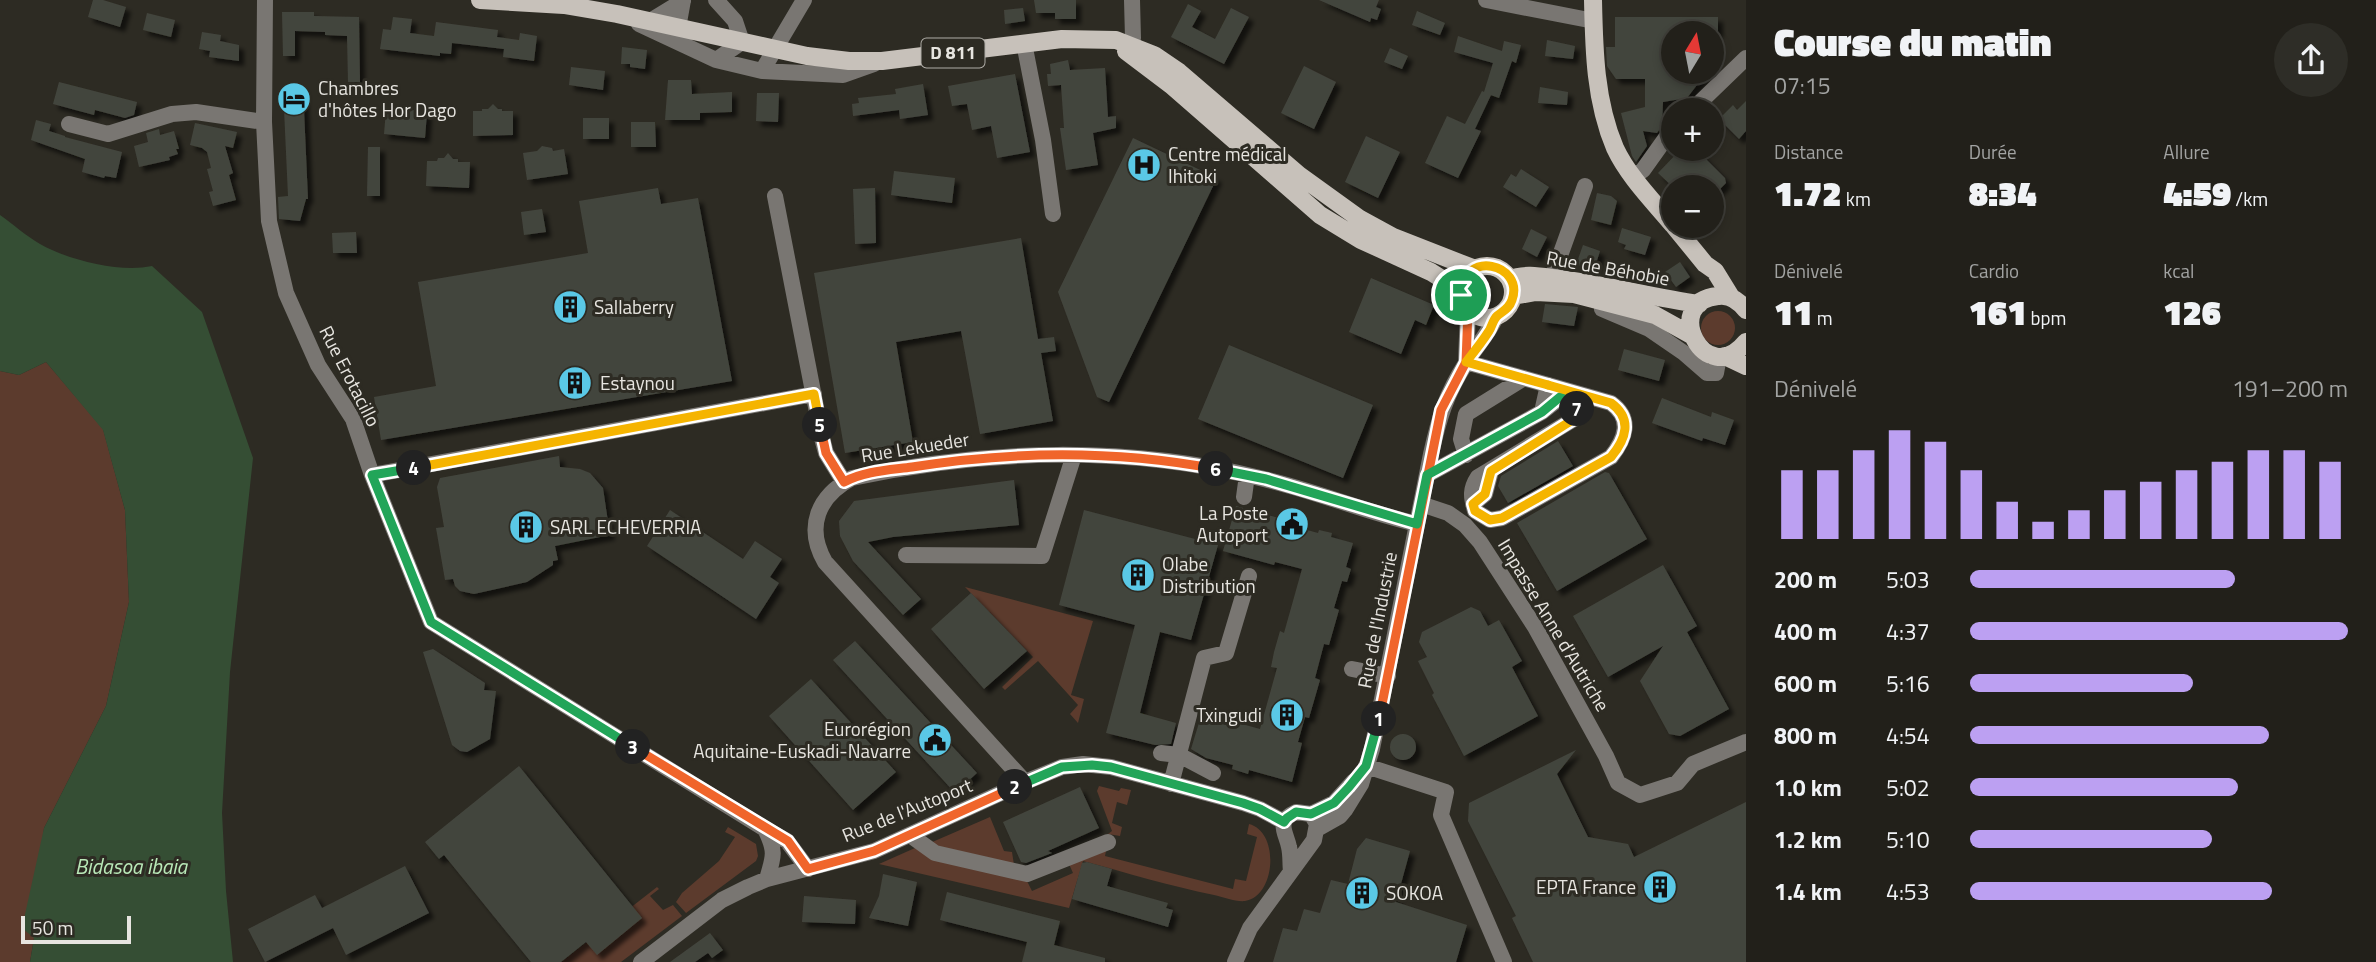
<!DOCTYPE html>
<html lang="fr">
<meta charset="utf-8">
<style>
:root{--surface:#22201a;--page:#2e2d27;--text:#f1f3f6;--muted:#a2a3a2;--line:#3f3e39;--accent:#bca0f2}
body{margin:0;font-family:"Titillium Web",sans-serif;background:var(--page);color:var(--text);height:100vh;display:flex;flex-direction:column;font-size:26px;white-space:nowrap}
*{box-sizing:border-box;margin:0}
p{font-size:23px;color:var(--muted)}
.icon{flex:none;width:38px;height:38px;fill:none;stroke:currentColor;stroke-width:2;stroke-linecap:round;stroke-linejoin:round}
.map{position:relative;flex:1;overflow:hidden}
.sheet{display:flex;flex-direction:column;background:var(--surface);width:630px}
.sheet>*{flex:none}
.needle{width:46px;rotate:10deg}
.tools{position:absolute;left:1661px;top:21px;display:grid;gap:14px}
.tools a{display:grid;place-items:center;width:63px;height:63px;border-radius:50%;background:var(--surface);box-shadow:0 4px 10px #0003,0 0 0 2px var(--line);font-size:35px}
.scale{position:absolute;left:21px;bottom:18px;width:110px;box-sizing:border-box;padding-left:7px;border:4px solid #e7e5e0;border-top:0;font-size:19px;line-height:24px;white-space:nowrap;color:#e7e5e0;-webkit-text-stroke:5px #2d2b23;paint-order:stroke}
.pin{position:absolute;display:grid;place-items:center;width:60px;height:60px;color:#fff;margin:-30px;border:4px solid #fff;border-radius:50%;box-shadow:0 2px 7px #0007}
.km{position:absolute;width:35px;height:35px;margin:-18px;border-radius:50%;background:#222;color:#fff;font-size:19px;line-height:35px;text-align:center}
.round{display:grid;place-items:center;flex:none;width:74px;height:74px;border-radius:37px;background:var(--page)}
.headline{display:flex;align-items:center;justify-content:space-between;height:119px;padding:0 28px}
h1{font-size:38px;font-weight:800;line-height:52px}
.stats{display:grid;grid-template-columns:repeat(3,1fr);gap:10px;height:119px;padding:7px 28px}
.stats div{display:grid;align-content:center}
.stats b{font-size:35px;font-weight:800}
.stats small{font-size:19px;font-weight:400}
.stats p{font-size:19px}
.chart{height:196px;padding:14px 28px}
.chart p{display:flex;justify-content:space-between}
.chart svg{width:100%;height:126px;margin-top:7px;stroke:var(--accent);stroke-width:6}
ul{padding:0 28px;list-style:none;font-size:23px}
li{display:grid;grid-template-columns:112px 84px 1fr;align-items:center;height:52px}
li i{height:18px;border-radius:9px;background:var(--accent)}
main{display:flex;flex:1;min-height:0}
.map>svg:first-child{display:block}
.green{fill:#5c3b2d}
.water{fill:#354e34}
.building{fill:#43453d;filter:url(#shadow)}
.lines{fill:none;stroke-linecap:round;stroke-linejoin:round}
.minor{stroke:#797672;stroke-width:16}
.major{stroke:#c7c1ba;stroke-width:18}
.split-1-casing{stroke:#fff;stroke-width:14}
.split-2-casing{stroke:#fff;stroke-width:14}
.split-3-casing{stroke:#fff;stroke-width:14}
.split-4-casing{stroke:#fff;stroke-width:14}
.split-5-casing{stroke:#fff;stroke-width:14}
.split-6-casing{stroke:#fff;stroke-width:14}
.split-7-casing{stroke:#fff;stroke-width:14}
.split-8-casing{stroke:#fff;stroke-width:14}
.split-9-casing{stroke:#fff;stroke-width:14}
.split-1{stroke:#f0652b;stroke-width:9}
.split-2{stroke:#22a559;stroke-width:9}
.split-3{stroke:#f0652b;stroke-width:9}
.split-4{stroke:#22a559;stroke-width:9}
.split-5{stroke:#f5b400;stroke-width:9}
.split-6{stroke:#f0652b;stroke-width:9}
.split-7{stroke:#22a559;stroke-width:9}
.split-8{stroke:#f5b400;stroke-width:9}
.split-9{stroke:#f5b400;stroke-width:9}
.labels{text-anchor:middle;stroke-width:6;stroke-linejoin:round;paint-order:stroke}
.shield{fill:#2d2b23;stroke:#afada7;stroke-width:2}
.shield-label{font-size:18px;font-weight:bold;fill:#e7e5e0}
.poi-label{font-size:19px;fill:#e7e5e0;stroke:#2d2b23;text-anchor:start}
.street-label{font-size:19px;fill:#e7e5e0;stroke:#2d2b23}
.water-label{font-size:21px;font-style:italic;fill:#b9e9b8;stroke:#2d2b23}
</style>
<main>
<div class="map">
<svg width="1746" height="962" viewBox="0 0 1746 962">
<defs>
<filter id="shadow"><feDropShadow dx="5" dy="5" stdDeviation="2" flood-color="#0009"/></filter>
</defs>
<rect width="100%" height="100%" fill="#2d2b23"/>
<!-- green -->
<path class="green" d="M1701 328a17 17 0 1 1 34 0a17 17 0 1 1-34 0Z
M46,362L103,429L125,510L129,602L106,706L44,828L34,938L30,962H0V371L19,375Z
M965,587L1093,621L1071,695L1084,699L1078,723L1070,714L1078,705L1038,661L1005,690L1002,687L1033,657Z
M1099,786L1119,791L1121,788L1131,790L1127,805L1117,802L1112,823L1122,827L1120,836L1108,834L1112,831L1097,791Z
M990,817L1004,851L1012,852L1014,865L932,848L930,843Z
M1249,824C1280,832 1276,896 1245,901C1236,902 1223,897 1214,895C1170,886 1127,873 1083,861L1069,908L879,864L915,848L1027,881L1032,891L1073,873L1069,864L1107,846L1105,856L1233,889L1235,879L1246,881L1257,837L1247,834Z
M728,827L756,844L758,856L756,861L686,913L676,902L682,893L719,861L735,837L725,832Z
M657,887L659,889L650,896L663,910L673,905L682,916L621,962H561Z"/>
<!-- water -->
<path class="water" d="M0,215C13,224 26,236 40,244C68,260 120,273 152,266L202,312L253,458L230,672L222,813L226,891L233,962H30L34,938L22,928L44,828L106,706L129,602L125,510L103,430L46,362L19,375L0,371Z"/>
<!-- building -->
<path class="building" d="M93,0H103L126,7L120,27L88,17Z
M1034,0H1076V19H1055V13H1036Z
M1319,0H1379L1376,7L1381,9L1377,20L1371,18L1370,22Z
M1188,4L1201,11L1192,27L1215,39L1231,8L1249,17L1224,64L1171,37Z
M1023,8L1025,21L1005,24L1004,10Z
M1417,11L1445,23L1440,35L1412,25Z
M282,12H314V16L359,17L360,82H348L347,36L325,35V32L295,31V56H283Z
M147,13L175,20L171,37L143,30Z
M393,17L412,19L410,33L434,36L436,22L498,30L497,37L519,40L520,33L537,36L534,61L503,57L504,49L452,43L451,54L440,53V56L380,49L383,29L391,30Z
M1615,17H1718V33H1673V72H1707L1687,98L1663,102L1662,126L1657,133L1643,131L1647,146L1636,162L1632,156L1621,113L1645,107V79H1616L1607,66L1606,47H1615Z
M202,32L221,35L220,41L239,45V61L209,57L210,51L199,49Z
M1458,36L1502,51L1504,41L1521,45L1516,63L1512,61L1499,98L1485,93L1491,95L1475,129L1481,131L1458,178L1425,163L1447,116L1465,124L1482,91L1484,92L1493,63L1454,52Z
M1547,40L1575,46L1573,59L1545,56Z
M622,47L647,50L645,69L630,67V64H621Z
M1390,48L1408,56L1402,69L1384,62Z
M1068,60L1070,70L1105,68L1108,117L1116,116V128L1093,133L1098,165L1066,170L1060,128H1064L1061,85L1048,86L1047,74H1051L1050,64Z
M1304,66L1336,82L1314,129L1281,113Z
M571,67L605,71L603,90L569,85Z
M1015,74L1030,152L997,158L991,126L972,130L967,104L952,106L948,86Z
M668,80H691L692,94L732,92V112L700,113V120H665Z
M59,82L137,102L134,115L125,118L95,110L94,115L53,104Z
M923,84L928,115L900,119L899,110L853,116L852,104L859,103L858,98L896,94L895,89Z
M283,87H303L308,199H306L300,221L279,219L278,197L288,196Z
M1540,87L1568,92L1567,105L1538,103Z
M757,93H779L778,122L756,121Z
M1746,101V131L1739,139L1719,119L1733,105L1737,110Z
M407,104L413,110H417V112L427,113L425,138L384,134L386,110H397V108L403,109Z
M493,104L498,109H502V111H513V135L473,136V111H482V109H488Z
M583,118H609V139H583Z
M36,120L51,124L49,131L65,136V137L122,152L116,178L105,176L104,178L82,172L85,159L31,140Z
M631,122H655L656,147H631Z
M195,123L237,132L233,148L225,146L233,173L229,175L236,200L213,206L209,192L213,191L207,169L211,168L207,152L202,148L190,145Z
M159,129L160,135L174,131L179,149H176L178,154L169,157L170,160L139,167L134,146L148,142L146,133Z
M1366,136L1400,152L1378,198L1345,182Z
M1133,138L1217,178L1109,402L1097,397L1058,292Z
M542,146L552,148L553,151L564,149L568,174L527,180L523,153L537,151Z
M368,147H380V196H367Z
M1681,149H1696L1725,178L1726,183L1712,197V187H1673L1658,173Z
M448,153L453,159H458V162H470L469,188L426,186L427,161H437L438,158H444Z
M1521,169L1549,187L1536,207L1503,187L1511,174L1516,177Z
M894,171L955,178L952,203L891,195Z
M658,188L661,204L698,198L732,381L381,440L374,397L436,386L418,282L588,253L579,201Z
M875,188L876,243L855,244L853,189Z
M1597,193L1611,196L1617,201L1611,225L1591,220Z
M542,209L546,232L524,235L521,212Z
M1622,228L1651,237L1645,255L1624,249L1626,245L1618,242Z
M1531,229L1547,237L1537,257L1522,249Z
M356,232L357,253H333L332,233Z
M1021,238L1038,339L1054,337L1056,351L1041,353L1053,421L980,434L961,331L896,342L913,442L845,453L814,273Z
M1583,245L1600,251L1594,270L1576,265Z
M1680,262L1690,277L1676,287L1665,272Z
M1371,278L1434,305L1426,325L1415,320L1401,354L1349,332Z
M1545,304L1578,307L1574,326L1542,322Z
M1229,345L1373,405L1343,478L1198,419Z
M1624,349L1665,360L1659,381L1618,370Z
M1662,398L1711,417L1712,412L1734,420L1725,445L1703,438L1702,441L1652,423Z
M1558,441L1573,466L1508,503L1498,486L1501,476Z
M559,456L560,467L580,469L590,473L603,488L610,535L555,546L558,560L553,561V565L527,582L474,594L460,591L455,586L453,579L445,580L436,528L444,527L437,487L440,478Z
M1605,472L1609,473L1647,539L1557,591L1517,523Z
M1014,480L1019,525L893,537L868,542L921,599L903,615L853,561L840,536L839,521L854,501Z
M1236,506L1286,520L1285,524L1318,533L1319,530L1332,533L1331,537L1353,543L1346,567L1351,569L1347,582L1342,581L1334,608L1339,610L1329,645L1324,644L1315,678L1320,680L1309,718L1305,717L1298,742L1302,743L1292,782L1249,770L1248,774L1232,769L1233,765L1206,758L1191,749L1202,713L1260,729L1277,668L1271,667L1274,652L1280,631L1284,633L1302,569L1275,562L1274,565L1223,551Z
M670,510L743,559L755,541L782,559L770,577L779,583L756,619L647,546Z
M1084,510L1218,545L1191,640L1160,632L1140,713L1176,723L1171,744L1155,745L1106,733L1135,625L1059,605Z
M1663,565L1697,626L1687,632L1729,709L1680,736L1669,734L1640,681L1663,646L1608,677L1573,616Z
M971,593L1027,651L984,689L931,629Z
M1471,607L1480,611L1488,626L1499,620L1522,661L1512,667L1538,716L1464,756L1432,695L1434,693L1418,661L1427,657L1419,642L1422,632Z
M855,641L977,773L955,793L833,660Z
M433,649L485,683L484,690L496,691L490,739L467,752L460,751L452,745L423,652Z
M811,679L896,772L853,810L769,716Z
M1390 747a13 13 0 1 1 26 0a13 13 0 1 1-26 0Z
M1576,750L1557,774L1588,837L1628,844L1634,857L1746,802V962H1533L1512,918L1516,916L1468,821L1469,803Z
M519,766L642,918L597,955L586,942L561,962H531L444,855L439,859L425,842Z
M1080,787L1099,828L1048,851L1052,853L1026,863L1021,862L1003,822Z
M1366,838L1410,851L1396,902L1467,925L1456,962H1273L1283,928L1297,931L1304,909L1320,913L1331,880L1348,884L1357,849Z
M1087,862L1112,869L1107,886L1168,903L1166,908L1173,910L1168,927L1072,899L1082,863Z
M405,866L429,913L346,955L333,928L265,962L248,929L315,895L322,908Z
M883,874L917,882L908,926L869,918L879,896Z
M947,892L1060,921L1054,945L1105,958V962H1022L1027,942L940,920Z
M804,896L856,900L855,924L802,922Z
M710,933L723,950L712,958L708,953L695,962H670Z"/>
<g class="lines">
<!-- minor -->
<path class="minor" d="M265,0L264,122L269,221L286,293L318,365L353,419L372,475L431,622L765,829
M683,0L678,28L684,38
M1486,0L1594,21
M650,21L683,1
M639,24L716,60L762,71L843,75L874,64
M1024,43L1043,140L1053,214
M1129,53L1133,38L1132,0
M716,60L742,42L735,21L716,0
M762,71L804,0
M1692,110L1746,58
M69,124L108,134L172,114L196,112L264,122
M1634,176L1643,170L1673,128
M775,196L822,438L826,453L844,482
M1552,278L1585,186
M1602,309L1649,329L1684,353L1707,373H1716L1719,356
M1466,362L1468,310
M1542,412L1561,397H1569C1577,404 1577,409 1574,419L1478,477C1470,489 1471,497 1475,511L1490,520L1502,518L1611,457C1625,439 1633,419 1611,403L1548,385
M1466,455L1461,439L1466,414L1524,378
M372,475L814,394
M1427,475L1542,412L1548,385L1466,362
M1244,497L1247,475
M1421,504L1448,513L1465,525L1480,542L1535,627L1606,756L1618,783L1640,795L1677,783L1693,764L1746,742
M1473,504L1485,494L1491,471
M906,555L1042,556L1074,455
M1352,669L1388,676
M1161,753L1179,755L1213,773
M1366,766L1446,792L1441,815L1504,962
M1025,782L825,562C805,527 818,496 852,478C987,449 1129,445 1264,479C1316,491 1365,512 1417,524
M1171,784L1204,658L1226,653L1249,576
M1317,829L1340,816L1345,810L1361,784L1372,749L1431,454C1439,418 1446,394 1466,363C1476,347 1488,334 1496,317
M910,835L935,853L1027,874L1108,842
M1291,871C1290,864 1291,855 1289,847C1286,832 1275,821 1296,812L1311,814L1334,803L1354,781
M767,879C774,856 776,851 765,829L787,841L808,869
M641,962L722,900L748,887L767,879L874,851L1025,782L1062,767L1083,764L1111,767L1243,803L1260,809L1284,822
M1235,962L1250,928L1314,840L1317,824L1311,814"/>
<!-- major -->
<path class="major" d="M480,0L564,5L617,14L807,56L849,61H882L1062,39L1116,40L1154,55L1179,72L1299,175L1360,219L1393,237L1475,269
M1593,0C1594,50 1595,101 1615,148C1628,176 1653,201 1673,225
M1126,51L1171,85L1320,215L1361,240L1431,272L1453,286L1461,295
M1674,226L1705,264L1715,271L1731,297
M1461 292a26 26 0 1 1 52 0a26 26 0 1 1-52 0Z
M1510,279C1525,273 1543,277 1559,279C1606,285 1651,297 1699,304
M1513,296L1536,292L1574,294L1655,315L1691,335
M1746,310C1739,301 1730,294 1718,296C1660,301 1705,392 1746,342
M1725,356L1746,366"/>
</g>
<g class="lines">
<!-- split-1 casing -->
<g class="split-1-casing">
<path id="split-1" d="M1379,719L1441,410L1466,362L1468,310L1461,295"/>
</g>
<!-- split-2 casing -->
<g class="split-2-casing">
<path id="split-2" d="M1015,787L1062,767L1092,765L1111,767L1243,803L1260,809L1284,822L1287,818L1296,812L1311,814L1334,803L1349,787L1366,766L1379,719"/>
</g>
<!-- split-3 casing -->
<g class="split-3-casing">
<path id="split-3" d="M633,747L788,841L808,869L874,851L1015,787"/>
</g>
<!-- split-4 casing -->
<g class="split-4-casing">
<path id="split-4" d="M414,468L372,475L431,622L633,747"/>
</g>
<!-- split-5 casing -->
<g class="split-5-casing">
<path id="split-5" d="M414,468L814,394L820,425"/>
</g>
<!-- split-6 casing -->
<g class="split-6-casing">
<path id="split-6" d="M820,425L826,453L844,482C864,471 890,470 912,467C1013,451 1116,450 1216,469"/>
</g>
<!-- split-7 casing -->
<g class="split-7-casing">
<path id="split-7" d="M1216,469L1266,479L1417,524L1427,475L1542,412L1560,397H1569L1576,402L1577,409"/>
</g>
<!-- split-8 casing -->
<g class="split-8-casing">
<path id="split-8" d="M1548,385L1611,403C1633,419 1626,439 1611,457L1502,518L1490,520L1475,511L1473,504L1485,494L1491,471L1574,419L1577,409"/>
</g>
<!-- split-9 casing -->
<g class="split-9-casing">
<path id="split-9" d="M1461,295C1462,248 1525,264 1512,300C1509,309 1503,311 1497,316C1493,320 1492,326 1489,331C1482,342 1474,352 1466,362L1548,385"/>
</g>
<!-- split-1 -->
<use href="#split-1" class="split-1"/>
<!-- split-2 -->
<use href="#split-2" class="split-2"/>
<!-- split-3 -->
<use href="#split-3" class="split-3"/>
<!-- split-4 -->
<use href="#split-4" class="split-4"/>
<!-- split-5 -->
<use href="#split-5" class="split-5"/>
<!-- split-6 -->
<use href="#split-6" class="split-6"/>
<!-- split-7 -->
<use href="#split-7" class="split-7"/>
<!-- split-8 -->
<use href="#split-8" class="split-8"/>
<!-- split-9 -->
<use href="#split-9" class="split-9"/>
</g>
<!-- icons -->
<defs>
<g id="hotel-disc" transform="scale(1.75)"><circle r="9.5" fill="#5ac8e6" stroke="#2d2b23"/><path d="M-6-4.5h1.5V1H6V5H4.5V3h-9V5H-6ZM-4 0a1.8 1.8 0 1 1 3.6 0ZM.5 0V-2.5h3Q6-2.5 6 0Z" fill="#111"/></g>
<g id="hospital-disc" transform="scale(1.75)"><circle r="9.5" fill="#5ac8e6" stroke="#2d2b23"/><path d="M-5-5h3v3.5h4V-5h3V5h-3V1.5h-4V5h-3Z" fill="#111"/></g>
<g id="building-disc" transform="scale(1.75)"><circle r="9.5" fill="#5ac8e6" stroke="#2d2b23"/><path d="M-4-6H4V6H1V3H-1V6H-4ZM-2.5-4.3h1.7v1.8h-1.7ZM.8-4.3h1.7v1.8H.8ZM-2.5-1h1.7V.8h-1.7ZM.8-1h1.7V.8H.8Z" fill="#111"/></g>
<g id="civic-disc" transform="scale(1.75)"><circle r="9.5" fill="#5ac8e6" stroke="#2d2b23"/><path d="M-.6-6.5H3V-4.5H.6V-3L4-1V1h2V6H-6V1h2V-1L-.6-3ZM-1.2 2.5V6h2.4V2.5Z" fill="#111"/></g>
</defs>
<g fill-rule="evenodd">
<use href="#hotel-disc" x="294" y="99"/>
<use href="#hospital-disc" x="1144" y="165"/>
<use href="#building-disc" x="570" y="307"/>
<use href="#building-disc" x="575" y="383"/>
<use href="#civic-disc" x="1292" y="524"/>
<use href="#building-disc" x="526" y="527"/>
<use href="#building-disc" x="1138" y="575"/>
<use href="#building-disc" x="1287" y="715"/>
<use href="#civic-disc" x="935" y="740"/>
<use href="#building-disc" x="1660" y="887"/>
<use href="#building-disc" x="1362" y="893"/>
</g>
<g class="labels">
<!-- shield labels -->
<rect class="shield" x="921.5" y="38.5" width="63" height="29" rx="5"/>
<g class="shield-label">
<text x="953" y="59">D 811</text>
</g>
<!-- poi labels -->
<g class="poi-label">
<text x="318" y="95">Chambres<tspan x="318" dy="22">d'hôtes Hor Dago</tspan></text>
<text x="1168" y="161">Centre médical<tspan x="1168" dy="22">Ihitoki</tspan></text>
<text x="594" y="314">Sallaberry</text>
<text x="600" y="390">Estaynou</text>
<text x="1268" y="520" text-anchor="end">La Poste<tspan x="1268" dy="22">Autoport</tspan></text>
<text x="550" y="534">SARL ECHEVERRIA</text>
<text x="1162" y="571">Olabe<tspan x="1162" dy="22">Distribution</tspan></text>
<text x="1262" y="722" text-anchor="end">Txingudi</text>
<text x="911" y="736" text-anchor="end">Eurorégion<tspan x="911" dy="22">Aquitaine-Euskadi-Navarre</tspan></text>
<text x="1636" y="894" text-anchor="end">EPTA France</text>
<text x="1386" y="900">SOKOA</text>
</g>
<!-- street labels -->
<g class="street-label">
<text transform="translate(1608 268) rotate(10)" y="7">Rue de Béhobie</text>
<text transform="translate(350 376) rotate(63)" y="7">Rue Erotacillo</text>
<text transform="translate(915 447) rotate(-9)" y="7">Rue Lekueder</text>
<text transform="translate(1377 620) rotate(-79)" y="7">Rue de l'Industrie</text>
<text transform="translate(1554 625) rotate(59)" y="7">Impasse Anne d'Autriche</text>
<text transform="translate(907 810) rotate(-22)" y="7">Rue de l'Autoport</text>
</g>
<!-- water labels -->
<g class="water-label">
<text x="131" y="874">Bidasoa ibaia</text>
</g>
</g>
</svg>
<div class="tools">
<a><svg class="needle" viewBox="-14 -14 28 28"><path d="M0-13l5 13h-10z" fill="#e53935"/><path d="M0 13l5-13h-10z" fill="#a2a3a2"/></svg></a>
<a>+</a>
<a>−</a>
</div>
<div class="scale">50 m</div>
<div class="pin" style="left:1461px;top:295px;background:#1e9e55"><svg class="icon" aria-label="arrive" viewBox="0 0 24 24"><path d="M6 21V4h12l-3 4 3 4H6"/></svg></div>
<b class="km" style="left:1379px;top:719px">1</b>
<b class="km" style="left:1015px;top:787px">2</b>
<b class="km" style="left:633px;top:747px">3</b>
<b class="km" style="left:414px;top:468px">4</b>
<b class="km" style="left:820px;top:425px">5</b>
<b class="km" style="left:1216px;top:469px">6</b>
<b class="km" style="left:1577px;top:409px">7</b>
</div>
<section class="sheet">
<div class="headline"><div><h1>Course du matin</h1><p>07:15</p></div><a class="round"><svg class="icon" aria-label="share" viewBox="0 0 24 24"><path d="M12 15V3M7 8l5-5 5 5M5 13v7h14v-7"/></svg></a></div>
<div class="stats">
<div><p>Distance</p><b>1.72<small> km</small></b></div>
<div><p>Durée</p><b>8:34</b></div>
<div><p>Allure</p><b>4:59<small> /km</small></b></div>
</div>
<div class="stats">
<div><p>Dénivelé</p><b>11<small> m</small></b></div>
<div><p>Cardio</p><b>161<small> bpm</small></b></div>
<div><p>kcal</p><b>126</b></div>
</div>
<div class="chart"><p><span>Dénivelé</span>191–200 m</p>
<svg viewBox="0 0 160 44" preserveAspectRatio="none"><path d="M5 44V20M15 44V20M25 44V13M35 44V6M45 44V10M55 44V20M65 44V31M75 44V38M85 44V34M95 44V27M105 44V24M115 44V20M125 44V17M135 44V13M145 44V13M155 44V17"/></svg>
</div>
<ul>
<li><b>200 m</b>5:03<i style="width:70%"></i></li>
<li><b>400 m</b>4:37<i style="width:100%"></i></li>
<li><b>600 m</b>5:16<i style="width:59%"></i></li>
<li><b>800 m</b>4:54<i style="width:79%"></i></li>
<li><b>1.0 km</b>5:02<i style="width:71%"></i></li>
<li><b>1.2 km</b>5:10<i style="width:64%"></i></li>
<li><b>1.4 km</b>4:53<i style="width:80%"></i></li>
</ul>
</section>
</main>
